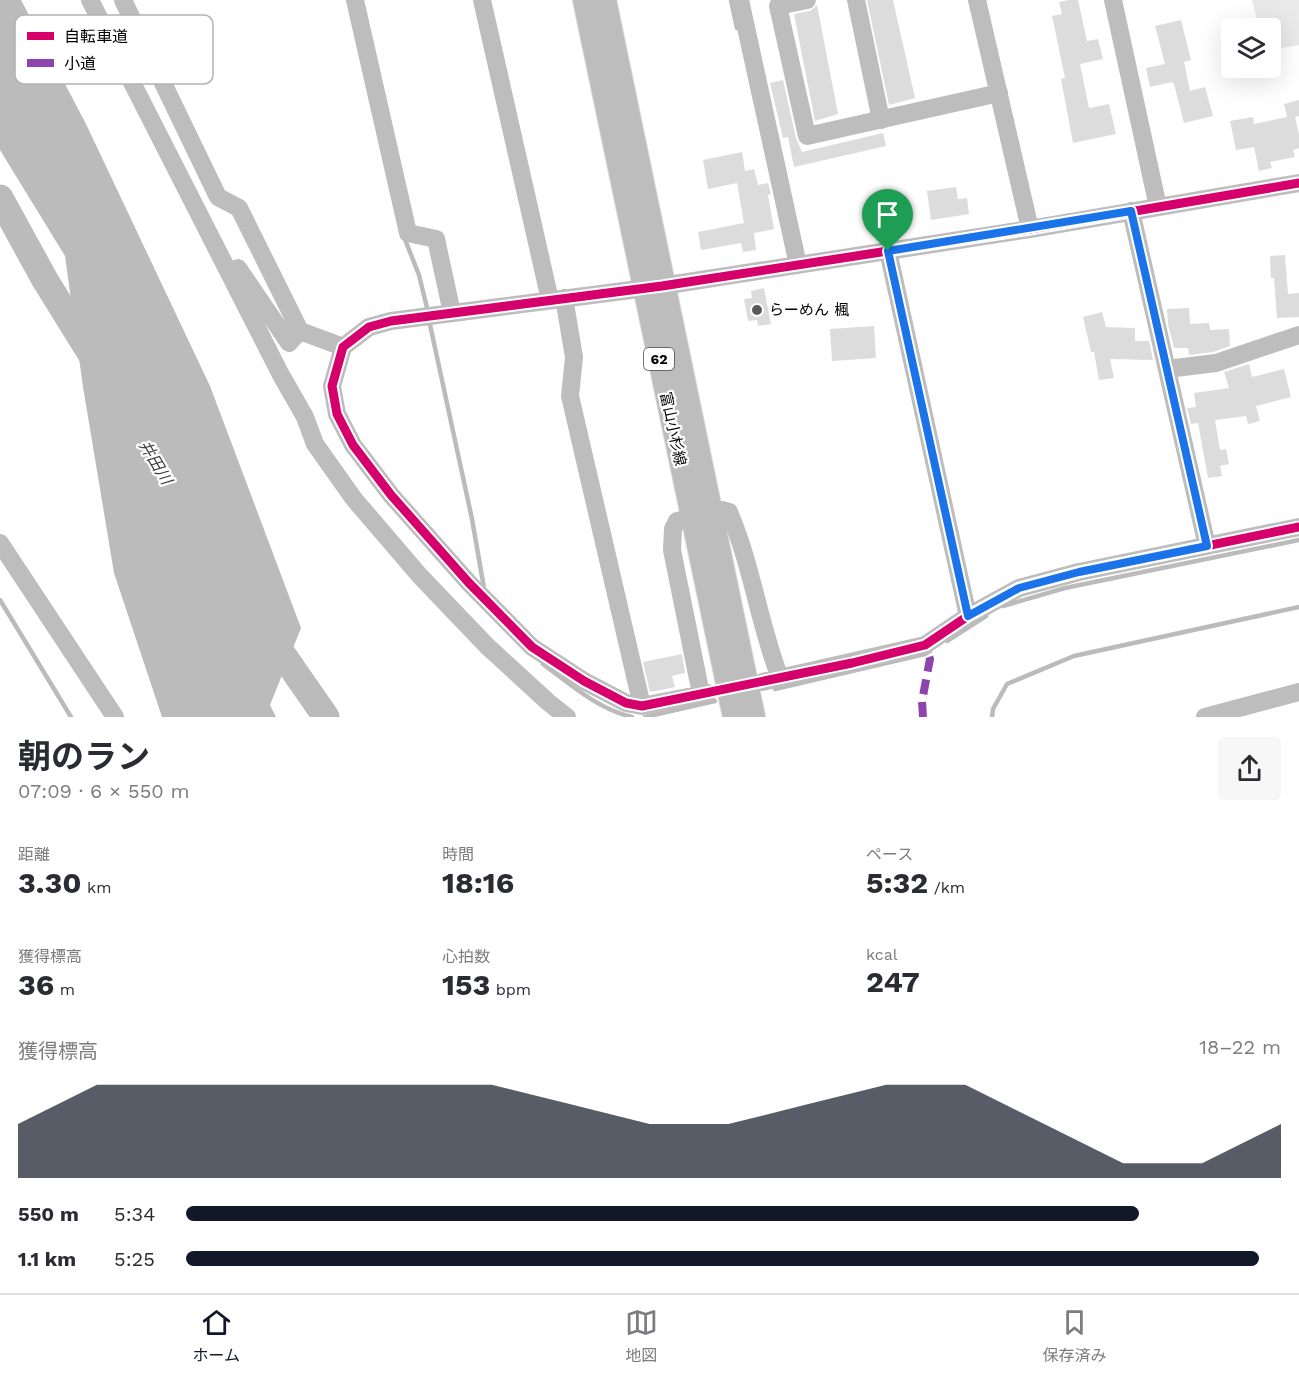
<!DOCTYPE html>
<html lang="ja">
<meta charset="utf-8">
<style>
:root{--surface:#fff;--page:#f7f7f7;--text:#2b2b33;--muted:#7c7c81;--line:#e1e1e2;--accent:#111827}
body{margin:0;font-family:"Work Sans","Noto Sans JP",sans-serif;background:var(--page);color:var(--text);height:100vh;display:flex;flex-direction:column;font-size:22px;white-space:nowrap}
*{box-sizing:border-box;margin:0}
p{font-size:20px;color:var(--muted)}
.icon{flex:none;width:33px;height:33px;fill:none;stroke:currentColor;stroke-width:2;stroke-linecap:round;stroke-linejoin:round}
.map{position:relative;height:717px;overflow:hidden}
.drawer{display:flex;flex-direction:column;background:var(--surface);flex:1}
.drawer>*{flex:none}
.tools{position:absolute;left:1221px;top:18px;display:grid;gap:12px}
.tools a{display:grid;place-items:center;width:60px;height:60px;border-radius:6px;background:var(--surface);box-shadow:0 6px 24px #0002;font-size:30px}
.pin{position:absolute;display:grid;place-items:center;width:51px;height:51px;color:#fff;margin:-62px -26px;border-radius:50% 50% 50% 0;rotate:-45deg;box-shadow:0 0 6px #0007}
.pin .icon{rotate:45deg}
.round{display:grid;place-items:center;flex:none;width:63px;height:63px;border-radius:6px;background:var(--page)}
.summary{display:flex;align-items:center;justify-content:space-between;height:102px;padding:0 18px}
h1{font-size:33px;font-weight:700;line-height:45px}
.figures{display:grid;grid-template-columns:repeat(3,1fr);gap:9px;height:102px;padding:6px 18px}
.figures div{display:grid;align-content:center}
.figures b{font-size:30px;font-weight:700}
.figures small{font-size:16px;font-weight:400}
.figures p{font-size:16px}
.chart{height:168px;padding:12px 18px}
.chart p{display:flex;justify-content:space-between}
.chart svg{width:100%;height:108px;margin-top:6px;fill:var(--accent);opacity:.7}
ul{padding:0 18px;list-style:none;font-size:20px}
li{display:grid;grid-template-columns:96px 72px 1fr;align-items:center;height:45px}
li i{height:15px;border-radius:8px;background:var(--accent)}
.menu{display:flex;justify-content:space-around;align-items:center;height:84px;border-top:2px solid var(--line);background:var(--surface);font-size:16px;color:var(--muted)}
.menu a{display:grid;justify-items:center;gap:3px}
.menu .on{color:var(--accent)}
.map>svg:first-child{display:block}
.green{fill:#e9e9e9}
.water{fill:#bbb}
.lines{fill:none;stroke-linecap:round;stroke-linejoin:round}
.stream{stroke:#bbb;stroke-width:4.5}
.river{stroke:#bbb;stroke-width:27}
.building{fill:#dcdcdc}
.major-casing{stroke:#dbdbdb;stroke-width:26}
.minor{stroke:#bdbdbd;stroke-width:18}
.major{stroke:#bdbdbd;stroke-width:24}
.quiet{stroke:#8e44ad;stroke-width:8;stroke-dasharray:15 8;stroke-linecap:butt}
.cycleway-casing{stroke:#fff;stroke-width:13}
.cycleway{stroke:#d6006c;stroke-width:9}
.route-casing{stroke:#fff;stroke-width:12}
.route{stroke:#1a73e8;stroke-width:8}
.poi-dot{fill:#595959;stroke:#fff;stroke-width:2}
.labels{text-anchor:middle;stroke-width:4.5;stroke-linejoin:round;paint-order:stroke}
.shield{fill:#fff;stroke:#4c4c4c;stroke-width:1.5}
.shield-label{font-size:14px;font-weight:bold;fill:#000}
.poi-label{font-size:15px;fill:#000;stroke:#fff;text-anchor:start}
.street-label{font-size:15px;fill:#000;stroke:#fff}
.water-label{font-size:16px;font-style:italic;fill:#3f3f3f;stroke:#fff}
.key{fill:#fff;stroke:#b2b2b2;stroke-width:1.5}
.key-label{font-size:16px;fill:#000}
</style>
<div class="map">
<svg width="1299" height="717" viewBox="0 0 1299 717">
<rect width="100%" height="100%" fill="#fff"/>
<!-- green -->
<path class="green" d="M1252,0H1299V45L1271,50L1270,28H1259Z"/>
<!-- water -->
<path class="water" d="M0,0H21L86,124L210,386L301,628L270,705L276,717H162L114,573L83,387L65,256L0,150Z"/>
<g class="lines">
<!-- stream -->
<path class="stream" d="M731,0L737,28
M404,237L419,275L428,312
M429,320L472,519L484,588
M0,600L71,717
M1003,606L1065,588L1299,540
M947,641L986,616
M543,664C571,685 598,709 632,717
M775,689L925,654L930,651
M645,717L715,701
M992,717L993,709L1007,684L1074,656L1299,607"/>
<!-- river -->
<path class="river" d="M0,198L45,280L94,359
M267,632L326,717"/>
</g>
<!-- building -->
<path class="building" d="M867,0H893L915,98L889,105Z
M1069,0H1078L1087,41L1098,39L1103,59L1080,64L1089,108L1109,104L1116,134L1073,143L1061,79L1065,78L1052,16L1062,14L1059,2Z
M817,5L838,114L815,121L794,14L810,11Z
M1181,20L1191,60L1184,62L1190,91L1205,87L1213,116L1184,123L1174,84L1172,82L1150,87L1146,68L1165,64L1155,26Z
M783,80L796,138L802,152L883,133L886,146L794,167L788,137L783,138L770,83Z
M1299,100V116L1295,117L1299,135V148L1293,150L1295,157L1270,162L1272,168L1259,171L1254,147L1236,150L1230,121L1253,117L1254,124L1287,117L1284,104Z
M742,152L745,171L754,169L758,185L768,183L771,194L768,195L774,229L754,233L756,250L743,252L741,243L701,250L698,232L744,223L737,183L708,189L703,160Z
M956,187L958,199L967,198L969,214L931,220L927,191Z
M1285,255L1288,294L1299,293V317L1277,318L1274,278H1271L1270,256Z
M764,288L771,324L758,326L757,320L748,321L744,299L752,298L751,291Z
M1189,308L1190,324L1209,323L1210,330L1229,329L1230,346L1213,352L1189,355L1188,348H1174L1168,324L1167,309Z
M1102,312L1106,327L1135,328V341H1149L1153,360L1110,359L1114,378L1099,380L1094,352H1091L1083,317Z
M874,326L876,358L832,361L830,329Z
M1249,364L1252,377L1284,369L1291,397L1256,406L1260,421L1248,424L1246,416L1215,420L1220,450L1226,449L1229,464L1220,466L1222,476L1208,478L1198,423L1191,424L1187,408L1196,407L1194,393L1229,388L1224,372Z
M682,654L685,673L672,676L675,687L650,692L643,662Z"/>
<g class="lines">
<!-- major casing -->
<g class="major-casing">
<path id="major" d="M585,0L735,717
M604,0L753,717"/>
</g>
<!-- minor -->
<path class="minor" d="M90,0L281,375L305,417L315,444L354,499L420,576L487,646L548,702L567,717
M123,0L218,197L239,208L300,331
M355,0L408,233L436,239L452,313
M482,0L550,300
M740,0L798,265
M807,0L778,6L807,136L999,93
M856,0L881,120
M977,0L1030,229
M1113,0L1158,207
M1131,211L1207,546
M888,251L968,616
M238,268L289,343L300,331L343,347
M564,298L574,357L570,396L642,706
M1167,369L1216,363L1299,335
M710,513L722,510L729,512C752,565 759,624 780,678
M692,518L677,521L673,529L672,550L701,694
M0,543L115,717
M762,682L925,645L968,616L1019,588L1079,572L1299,527
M708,693L642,706L626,703L584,681L532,647L469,583L391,495L353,445L337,414L332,386L343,347L369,327L391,321L662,286L1030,229L1299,183
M1205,717L1299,692"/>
<!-- major -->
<use href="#major" class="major"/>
<!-- quiet -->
<path class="quiet" d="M923,717L922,701L930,659L925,645"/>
<!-- cycleway casing -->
<g class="cycleway-casing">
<path id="cycleway" d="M1299,183L1030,229L662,286L391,321L369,327L343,347L332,386L337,414L353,445L391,495L469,583L532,647L584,681L626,703L642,706L852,663L925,645L968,616L1019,588L1079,572L1299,527"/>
</g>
<!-- cycleway -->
<use href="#cycleway" class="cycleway"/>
</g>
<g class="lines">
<!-- route casing -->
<g class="route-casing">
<path id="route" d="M1131,211L1207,546L1079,572L1019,588L968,616L888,251Z"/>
</g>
<!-- route -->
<use href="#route" class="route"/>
</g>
<!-- markers -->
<circle class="poi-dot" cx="757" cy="310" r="6"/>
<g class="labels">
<!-- shield labels -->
<rect class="shield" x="644" y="348" width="30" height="22" rx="4.5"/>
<g class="shield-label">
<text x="659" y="364">62</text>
</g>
<!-- poi labels -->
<g class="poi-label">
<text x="769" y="315">らーめん 楓</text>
</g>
<!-- street labels -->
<g class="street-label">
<text transform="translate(673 429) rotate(78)" y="5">富山小杉線</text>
</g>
<!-- water labels -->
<g class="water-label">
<text transform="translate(156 462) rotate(59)" y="6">井田川</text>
</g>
</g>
<!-- legend -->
<rect x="15" y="15" width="198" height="69" rx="9" class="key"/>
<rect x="27" y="32" width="27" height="8" fill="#d6006c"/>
<rect x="27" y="59" width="27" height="8" fill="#8e44ad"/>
<g class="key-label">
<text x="64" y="42">自転車道</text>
<text x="64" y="69">小道</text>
</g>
</svg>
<div class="tools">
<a><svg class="icon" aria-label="layers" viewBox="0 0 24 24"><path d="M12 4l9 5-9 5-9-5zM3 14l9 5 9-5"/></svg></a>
</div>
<div class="pin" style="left:888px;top:251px;background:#1e9e55"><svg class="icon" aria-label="arrive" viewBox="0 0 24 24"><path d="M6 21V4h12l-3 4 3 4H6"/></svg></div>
</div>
<section class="drawer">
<div class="summary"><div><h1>朝のラン</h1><p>07:09 · 6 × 550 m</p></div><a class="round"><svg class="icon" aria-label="share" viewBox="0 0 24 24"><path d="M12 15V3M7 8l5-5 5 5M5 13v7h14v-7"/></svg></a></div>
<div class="figures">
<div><p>距離</p><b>3.30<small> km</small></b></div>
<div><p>時間</p><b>18:16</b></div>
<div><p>ペース</p><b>5:32<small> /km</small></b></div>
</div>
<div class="figures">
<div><p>獲得標高</p><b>36<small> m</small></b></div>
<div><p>心拍数</p><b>153<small> bpm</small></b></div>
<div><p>kcal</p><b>247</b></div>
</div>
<div class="chart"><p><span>獲得標高</span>18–22 m</p>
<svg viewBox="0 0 160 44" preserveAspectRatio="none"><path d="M0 44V22L10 6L20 6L30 6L40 6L50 6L60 6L70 14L80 22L90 22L100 14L110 6L120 6L130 22L140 38L150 38L160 22V44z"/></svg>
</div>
<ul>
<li><b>550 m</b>5:34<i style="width:87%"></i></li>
<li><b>1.1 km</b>5:25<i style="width:98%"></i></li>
</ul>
</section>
<nav class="menu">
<a class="on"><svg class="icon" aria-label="home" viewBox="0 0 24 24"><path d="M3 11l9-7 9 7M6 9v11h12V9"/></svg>ホーム</a>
<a><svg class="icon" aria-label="map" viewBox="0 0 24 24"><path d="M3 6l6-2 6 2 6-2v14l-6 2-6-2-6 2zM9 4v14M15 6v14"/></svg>地図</a>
<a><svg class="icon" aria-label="saved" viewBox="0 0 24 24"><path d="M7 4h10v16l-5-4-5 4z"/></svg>保存済み</a>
</nav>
